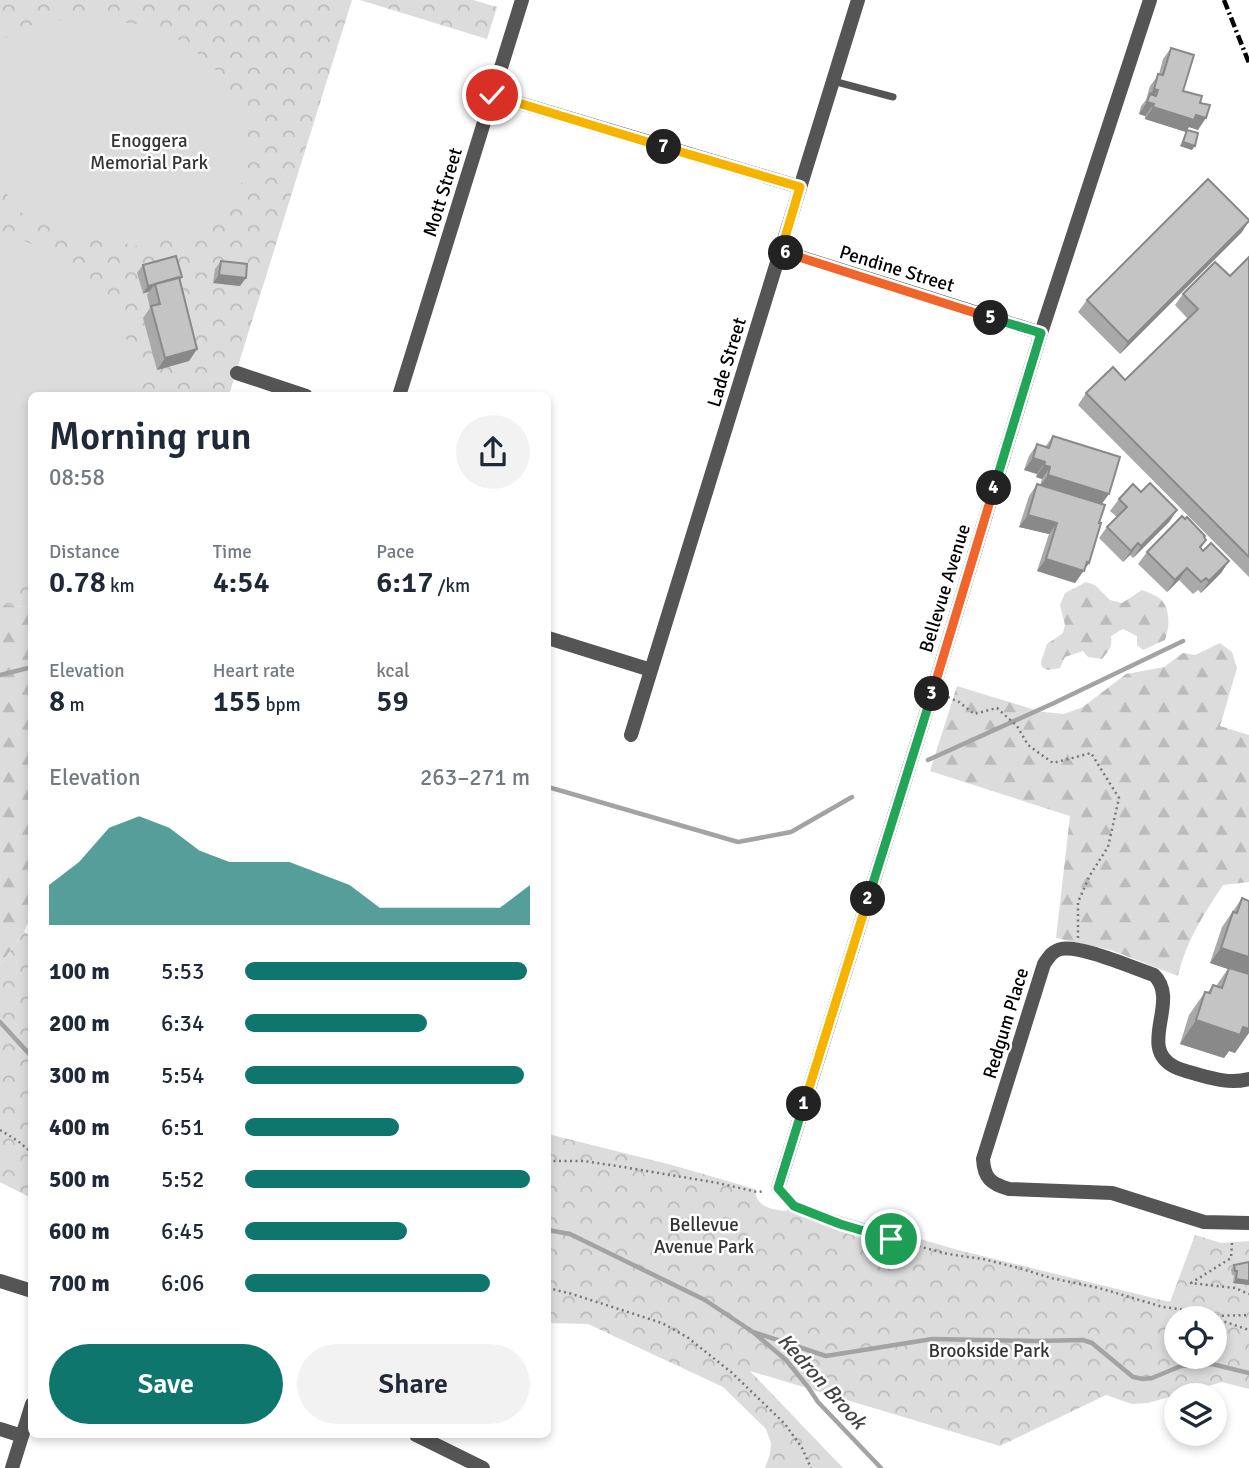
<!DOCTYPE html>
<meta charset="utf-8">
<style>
:root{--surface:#fff;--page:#f2f2f3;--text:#1f2937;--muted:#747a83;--accent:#0f766e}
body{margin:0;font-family:Signika,sans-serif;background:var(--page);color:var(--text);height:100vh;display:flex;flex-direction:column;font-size:26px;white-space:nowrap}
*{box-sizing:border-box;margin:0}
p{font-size:23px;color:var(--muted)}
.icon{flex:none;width:38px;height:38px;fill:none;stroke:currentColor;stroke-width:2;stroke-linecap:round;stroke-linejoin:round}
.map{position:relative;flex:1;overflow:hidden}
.details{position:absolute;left:28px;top:392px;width:523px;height:1046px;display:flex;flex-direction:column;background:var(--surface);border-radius:10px;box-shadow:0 4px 10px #0003}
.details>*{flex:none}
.fabs{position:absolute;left:1164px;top:1306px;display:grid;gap:14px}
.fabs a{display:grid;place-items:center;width:63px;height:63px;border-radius:50%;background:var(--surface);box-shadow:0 4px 10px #0003;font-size:35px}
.pin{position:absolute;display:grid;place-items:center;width:60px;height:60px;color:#fff;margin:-30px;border:4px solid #fff;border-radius:50%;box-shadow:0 2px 7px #0007}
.km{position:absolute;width:35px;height:35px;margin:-18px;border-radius:50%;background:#222;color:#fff;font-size:19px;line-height:35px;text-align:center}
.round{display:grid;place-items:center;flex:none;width:74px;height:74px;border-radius:37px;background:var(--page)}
.headline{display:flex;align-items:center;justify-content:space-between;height:119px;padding:0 21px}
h1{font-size:38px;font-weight:600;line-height:52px}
.metrics{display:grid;grid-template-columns:repeat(3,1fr);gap:10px;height:119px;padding:7px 21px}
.metrics div{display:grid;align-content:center}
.metrics b{font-size:30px;font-weight:600}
.metrics small{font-size:19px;font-weight:400}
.metrics p{font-size:19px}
.chart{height:196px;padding:14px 21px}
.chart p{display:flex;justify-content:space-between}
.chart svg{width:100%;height:126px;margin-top:7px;fill:var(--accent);opacity:.7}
.button{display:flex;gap:14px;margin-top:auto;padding:14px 21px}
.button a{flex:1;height:80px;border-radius:42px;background:var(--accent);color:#fff;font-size:28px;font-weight:600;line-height:80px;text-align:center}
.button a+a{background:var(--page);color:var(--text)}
ul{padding:0 21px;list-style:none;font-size:23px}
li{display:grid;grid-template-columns:112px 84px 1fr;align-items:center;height:52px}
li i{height:18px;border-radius:9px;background:var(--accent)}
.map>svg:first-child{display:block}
.forest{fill:url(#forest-firs)}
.park{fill:url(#park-crowns);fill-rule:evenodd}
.pitch{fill:#dcdcdc}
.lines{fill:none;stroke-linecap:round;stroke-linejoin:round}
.stream{stroke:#a3a3a3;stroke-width:4.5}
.path{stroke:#777;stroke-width:2.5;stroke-dasharray:2 3.5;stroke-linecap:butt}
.service{stroke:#555;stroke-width:7}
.minor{stroke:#555;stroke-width:14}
.rail{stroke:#000;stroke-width:4.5;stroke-dasharray:10 3.5 2 3.5;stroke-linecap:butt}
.wall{fill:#a9a9a9}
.shaded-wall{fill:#898989}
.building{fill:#c4c4c4;stroke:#898989;stroke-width:2}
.split-1-casing{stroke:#fff;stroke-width:14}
.split-2-casing{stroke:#fff;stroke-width:14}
.split-3-casing{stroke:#fff;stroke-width:14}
.split-4-casing{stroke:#fff;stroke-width:14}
.split-5-casing{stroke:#fff;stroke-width:14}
.split-6-casing{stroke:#fff;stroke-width:14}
.split-7-casing{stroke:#fff;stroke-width:14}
.split-8-casing{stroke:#fff;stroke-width:14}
.split-1{stroke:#22a559;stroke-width:9}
.split-2{stroke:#f5b400;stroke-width:9}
.split-3{stroke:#22a559;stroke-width:9}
.split-4{stroke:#f0652b;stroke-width:9}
.split-5{stroke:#22a559;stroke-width:9}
.split-6{stroke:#f0652b;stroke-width:9}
.split-7{stroke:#f5b400;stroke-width:9}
.split-8{stroke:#f5b400;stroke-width:9}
.labels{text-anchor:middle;stroke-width:5;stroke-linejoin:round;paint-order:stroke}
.park-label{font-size:19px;fill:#333;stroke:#fff}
.street-label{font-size:19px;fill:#000;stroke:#fff}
.water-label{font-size:21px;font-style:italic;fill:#444;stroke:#fff}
</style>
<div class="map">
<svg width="1249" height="1468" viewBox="0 0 1249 1468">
<defs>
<pattern id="forest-firs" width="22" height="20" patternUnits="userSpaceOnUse" patternTransform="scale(1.75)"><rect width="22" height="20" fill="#dcdcdc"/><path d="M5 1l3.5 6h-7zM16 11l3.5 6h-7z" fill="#bbb"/></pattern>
<pattern id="park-crowns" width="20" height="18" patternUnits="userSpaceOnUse" patternTransform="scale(1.75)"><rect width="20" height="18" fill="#dcdcdc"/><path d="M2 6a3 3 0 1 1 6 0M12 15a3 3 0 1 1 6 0" fill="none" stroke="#bbb"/></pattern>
</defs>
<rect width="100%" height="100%" fill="#fff"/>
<!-- forest -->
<path class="forest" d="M1086,582L1095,585L1110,600L1122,603L1142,590C1147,592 1153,594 1158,597C1171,606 1170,627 1165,640L1143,650L1137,645V636L1123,629L1111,636C1113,646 1108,652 1102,659L1088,657L1083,651L1065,657L1060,668L1047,670L1042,667L1041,662L1047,644L1063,633L1065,625L1060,605L1065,593Z
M0,604L32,608L31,916L24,932L0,965Z
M1220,643L1232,652L1237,668L1220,726L1249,735V882L1223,885C1204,914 1186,941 1178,976L1111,950L1056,938L1070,816L930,771L957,686L1042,712L1064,714L1083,707L1126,674L1164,667L1183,653L1195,655Z"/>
<!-- park -->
<path class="park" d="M0,0H352L229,395L32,396L31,608L0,604Z
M360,0H473L497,7L487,39Z
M24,932L32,937L31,1198L0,1182V965Z
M548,1134L672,1165L755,1189C756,1207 770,1209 786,1211L796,1203L958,1250L1170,1302L1195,1235L1221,1243L1249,1241V1389L1222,1382L1148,1403L1132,1404L1106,1395L1000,1446L750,1371L843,1468H765L770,1454L771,1443L766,1429L723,1387L588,1324L548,1323ZM1176,1318H1214V1356H1176Z"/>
<!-- pitch -->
<path class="pitch" d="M86,18L137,24L186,43L226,79L247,123L246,173L229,210L191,235L138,246L70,234L22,213L0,186V40L35,23Z
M0,233L59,253L109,297L138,367L136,395L32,396L31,585L5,586L0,584Z"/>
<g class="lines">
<!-- stream -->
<path class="stream" d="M0,675L32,667
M928,760L1054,703L1183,641
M548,787L738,842L791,832L852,797
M0,1022L32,1057
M548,1230L570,1234L705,1300L753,1332L786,1360L808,1387L818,1402L881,1468
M753,1332L826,1356L932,1339L1036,1341L1083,1340L1092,1343L1133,1377L1143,1379L1152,1378L1181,1366L1212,1364L1249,1373"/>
<!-- path -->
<path class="path" d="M948,697L959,702L974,714L997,708L1017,726L1028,745L1053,763L1091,753L1119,798L1108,847L1090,875L1078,902V938
M0,1130L18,1141L32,1153
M548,1161H584L623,1167L718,1183L757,1192L765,1191
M786,1197L794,1206L840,1224L891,1239L948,1254L983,1259L1019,1268L1051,1278L1099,1288L1163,1307L1200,1312L1214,1318
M1232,1243L1231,1258L1191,1283L1235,1288L1249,1294
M548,1288L572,1294L662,1323L687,1337L731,1372L785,1424L802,1448L811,1468
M1211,1316L1249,1315
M1214,1318L1249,1330"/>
<!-- service -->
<path class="service" d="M833,81L893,97"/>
<!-- minor -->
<path class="minor" d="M492,95L800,187
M781,251L1041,333
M237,373L306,396
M399,396L522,0
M548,638L651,670
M631,735L858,0
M1249,1079C1230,1084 1214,1079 1196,1074C1189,1072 1181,1070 1175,1067C1136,1048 1181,1001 1154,975C1133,968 1081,945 1061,949C1052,951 1049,957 1044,964L983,1159C984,1178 991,1184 1009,1189L1112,1193L1204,1222L1249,1223
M778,1188L931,697L1041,333L1150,0
M0,1281L32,1291
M0,1429L22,1436
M416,1435L483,1468
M12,1468L32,1404"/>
<!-- rail -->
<path class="rail" d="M1224,0L1249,63"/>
</g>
<!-- wall -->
<path class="wall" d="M1171,48L1183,91L1200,103L1198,130L1189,127L1187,130L1192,150L1180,146L1186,132L1145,119V116L1139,114L1141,106L1146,100L1150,86L1159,74L1163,59Z
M1242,232L1120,354L1078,312L1087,300Z
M1249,257V577L1078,405L1086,393L1125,380L1188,319L1175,305L1183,294L1230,276Z
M221,261L240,286L213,283L215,269Z
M143,265L182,277L180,280L197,349L189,361L157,370L143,318L150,308L147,295L149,292L143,293L137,273Z
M1053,436L1102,504L1099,523L1089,563L1075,583L1037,571L1049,534L1019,527L1029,496L1037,484L1040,485L1042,479L1036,477L1037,474L1024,470L1029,456L1037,444L1045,447Z
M1141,492L1177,510L1169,522L1133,558L1130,555L1123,562L1099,538L1107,527L1117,517L1110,511L1119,499Z
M1204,537L1206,540L1201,548L1203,551L1229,561L1221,573L1201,593L1198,590L1193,594L1179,580L1167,592L1138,564L1147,552Z
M1242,898L1235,1053L1229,1051L1224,1058L1180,1044L1189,1015L1205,992H1208L1213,985L1216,986L1228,969L1210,963L1222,927Z
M1249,1262V1285L1233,1283L1234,1275H1232L1231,1269L1234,1265Z"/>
<!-- shaded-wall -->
<path class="shaded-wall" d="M1154,89L1158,90L1149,102V95Z
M1147,102L1154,104L1145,116L1139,114Z
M1153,107L1196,115L1206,118L1198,130L1189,127L1186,132L1145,119Z
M1183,142L1195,146L1192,150L1180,146Z
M1249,221L1242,232L1120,354L1128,342Z
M219,275L246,278L240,286L213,283Z
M155,284L149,292L143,293L148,286Z
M197,349L189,361L157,370L165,358Z
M1033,458L1045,462L1037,474L1024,470Z
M1044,465L1050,467L1042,479L1036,477Z
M1048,475L1109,494L1101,505L1039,487Z
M1177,510L1169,522L1133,558L1141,546Z
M1028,515L1057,523L1049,534L1019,527Z
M1138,543L1130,555L1123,562L1131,551Z
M1046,559L1087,562L1089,563L1075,583L1037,571Z
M1229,561L1221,573L1201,593L1209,581Z
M1187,568L1179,580L1167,592L1175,580Z
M1221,948L1249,957V976L1210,963Z
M1196,1020L1243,1027L1249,1029V1033L1235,1053L1229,1051L1224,1058L1180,1044Z
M1236,1279L1249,1281V1285L1233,1283Z"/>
<!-- building -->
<path class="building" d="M1171,48L1194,55L1183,91L1202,96L1200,103L1210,105L1206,118L1196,115L1194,120L1153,107L1154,104L1147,102L1150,94L1156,96L1158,90L1154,89L1158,74L1163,75Z
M1187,130L1198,133L1195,146L1183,142Z
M1208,179L1249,220V221L1128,342L1087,300Z
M176,256L182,277L148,286L143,265Z
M1249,257V557L1086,393L1113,367L1125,380L1198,309L1183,294L1215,262L1230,276Z
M221,261L247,264L246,278L219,275Z
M179,277L197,349L165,358L151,306L160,304L155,284Z
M1053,436L1120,457L1109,494L1048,475L1050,467L1044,465L1045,462L1033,458L1037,444L1049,448Z
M1150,483L1177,510L1141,546L1138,543L1131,551L1107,527L1127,507L1119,499L1133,484L1141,492Z
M1037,484L1105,505L1099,523H1101L1089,563L1087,562L1084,571L1046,559L1057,523L1028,515Z
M1182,516L1185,519L1187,517L1205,536L1204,537L1206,540L1200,547L1203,551L1211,543L1229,561L1209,581L1206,578L1201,582L1187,568L1175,580L1147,552Z
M1242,898L1249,901V957L1221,948L1233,912L1237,913Z
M1229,968L1249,974V1029L1243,1027L1240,1035L1196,1020L1205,992L1210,993L1213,985L1222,988Z
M1249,1262V1281L1236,1279L1237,1271H1235L1234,1265Z"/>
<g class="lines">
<!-- split-1 casing -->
<g class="split-1-casing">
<path id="split-1" d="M804,1104L778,1188L794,1206L840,1224L891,1239"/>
</g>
<!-- split-2 casing -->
<g class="split-2-casing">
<path id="split-2" d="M804,1104L868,899"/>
</g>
<!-- split-3 casing -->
<g class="split-3-casing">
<path id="split-3" d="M868,899L932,694"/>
</g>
<!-- split-4 casing -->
<g class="split-4-casing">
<path id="split-4" d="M932,694L994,488"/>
</g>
<!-- split-5 casing -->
<g class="split-5-casing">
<path id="split-5" d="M991,318L1041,333L994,488"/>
</g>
<!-- split-6 casing -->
<g class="split-6-casing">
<path id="split-6" d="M786,253L991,318"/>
</g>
<!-- split-7 casing -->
<g class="split-7-casing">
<path id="split-7" d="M664,147L800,187L781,251L786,253"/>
</g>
<!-- split-8 casing -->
<g class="split-8-casing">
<path id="split-8" d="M492,95L664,147"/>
</g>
<!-- split-1 -->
<use href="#split-1" class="split-1"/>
<!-- split-2 -->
<use href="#split-2" class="split-2"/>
<!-- split-3 -->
<use href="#split-3" class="split-3"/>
<!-- split-4 -->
<use href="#split-4" class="split-4"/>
<!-- split-5 -->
<use href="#split-5" class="split-5"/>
<!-- split-6 -->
<use href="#split-6" class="split-6"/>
<!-- split-7 -->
<use href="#split-7" class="split-7"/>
<!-- split-8 -->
<use href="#split-8" class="split-8"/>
</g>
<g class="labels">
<!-- park labels -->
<g class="park-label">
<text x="149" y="147">Enoggera<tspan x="149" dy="22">Memorial Park</tspan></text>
<text x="704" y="1231">Bellevue<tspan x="704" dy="22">Avenue Park</tspan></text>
<text x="989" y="1357">Brookside Park</text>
</g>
<!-- street labels -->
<g class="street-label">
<text transform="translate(442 192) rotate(-73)" y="7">Mott Street</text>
<text transform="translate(897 268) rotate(17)" y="7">Pendine Street</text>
<text transform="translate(726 362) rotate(-73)" y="7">Lade Street</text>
<text transform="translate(944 588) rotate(-73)" y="7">Bellevue Avenue</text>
<text transform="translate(1005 1023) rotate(-73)" y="7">Redgum Place</text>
</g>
<!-- water labels -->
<g class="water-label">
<text transform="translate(822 1381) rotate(48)" y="7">Kedron Brook</text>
</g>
</g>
</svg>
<div class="fabs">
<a><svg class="icon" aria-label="locate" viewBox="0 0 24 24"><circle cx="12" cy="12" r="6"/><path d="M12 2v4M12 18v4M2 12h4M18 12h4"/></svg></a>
<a><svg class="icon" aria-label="layers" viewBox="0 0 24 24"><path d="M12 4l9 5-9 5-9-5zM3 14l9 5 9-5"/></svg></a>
</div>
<div class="pin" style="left:891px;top:1239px;background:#1e9e55"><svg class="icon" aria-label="arrive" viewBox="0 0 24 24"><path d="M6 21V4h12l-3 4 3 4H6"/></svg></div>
<div class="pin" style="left:492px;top:95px;background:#d93025"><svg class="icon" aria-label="check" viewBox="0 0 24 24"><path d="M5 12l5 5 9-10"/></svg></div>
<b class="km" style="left:804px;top:1104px">1</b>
<b class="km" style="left:868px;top:899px">2</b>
<b class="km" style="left:932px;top:694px">3</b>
<b class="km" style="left:994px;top:488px">4</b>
<b class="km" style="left:991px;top:318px">5</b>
<b class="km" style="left:786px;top:253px">6</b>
<b class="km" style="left:664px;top:147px">7</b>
<section class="details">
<div class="headline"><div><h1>Morning run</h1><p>08:58</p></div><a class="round"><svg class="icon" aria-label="share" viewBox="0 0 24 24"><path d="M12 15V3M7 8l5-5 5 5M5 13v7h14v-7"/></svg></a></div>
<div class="metrics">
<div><p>Distance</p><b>0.78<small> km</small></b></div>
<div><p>Time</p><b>4:54</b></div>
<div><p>Pace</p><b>6:17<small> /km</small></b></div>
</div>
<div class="metrics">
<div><p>Elevation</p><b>8<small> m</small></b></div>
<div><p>Heart rate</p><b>155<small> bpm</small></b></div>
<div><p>kcal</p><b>59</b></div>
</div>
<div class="chart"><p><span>Elevation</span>263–271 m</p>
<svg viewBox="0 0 160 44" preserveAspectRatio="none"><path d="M0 44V30L10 22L20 10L30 6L40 10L50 18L60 22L70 22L80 22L90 26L100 30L110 38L120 38L130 38L140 38L150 38L160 30V44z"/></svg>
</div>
<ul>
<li><b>100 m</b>5:53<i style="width:99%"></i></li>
<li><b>200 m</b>6:34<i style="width:64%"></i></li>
<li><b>300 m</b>5:54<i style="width:98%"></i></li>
<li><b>400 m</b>6:51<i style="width:54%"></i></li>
<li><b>500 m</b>5:52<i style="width:100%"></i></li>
<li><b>600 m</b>6:45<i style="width:57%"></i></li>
<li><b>700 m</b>6:06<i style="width:86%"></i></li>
</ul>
<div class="button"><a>Save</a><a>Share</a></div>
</section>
</div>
